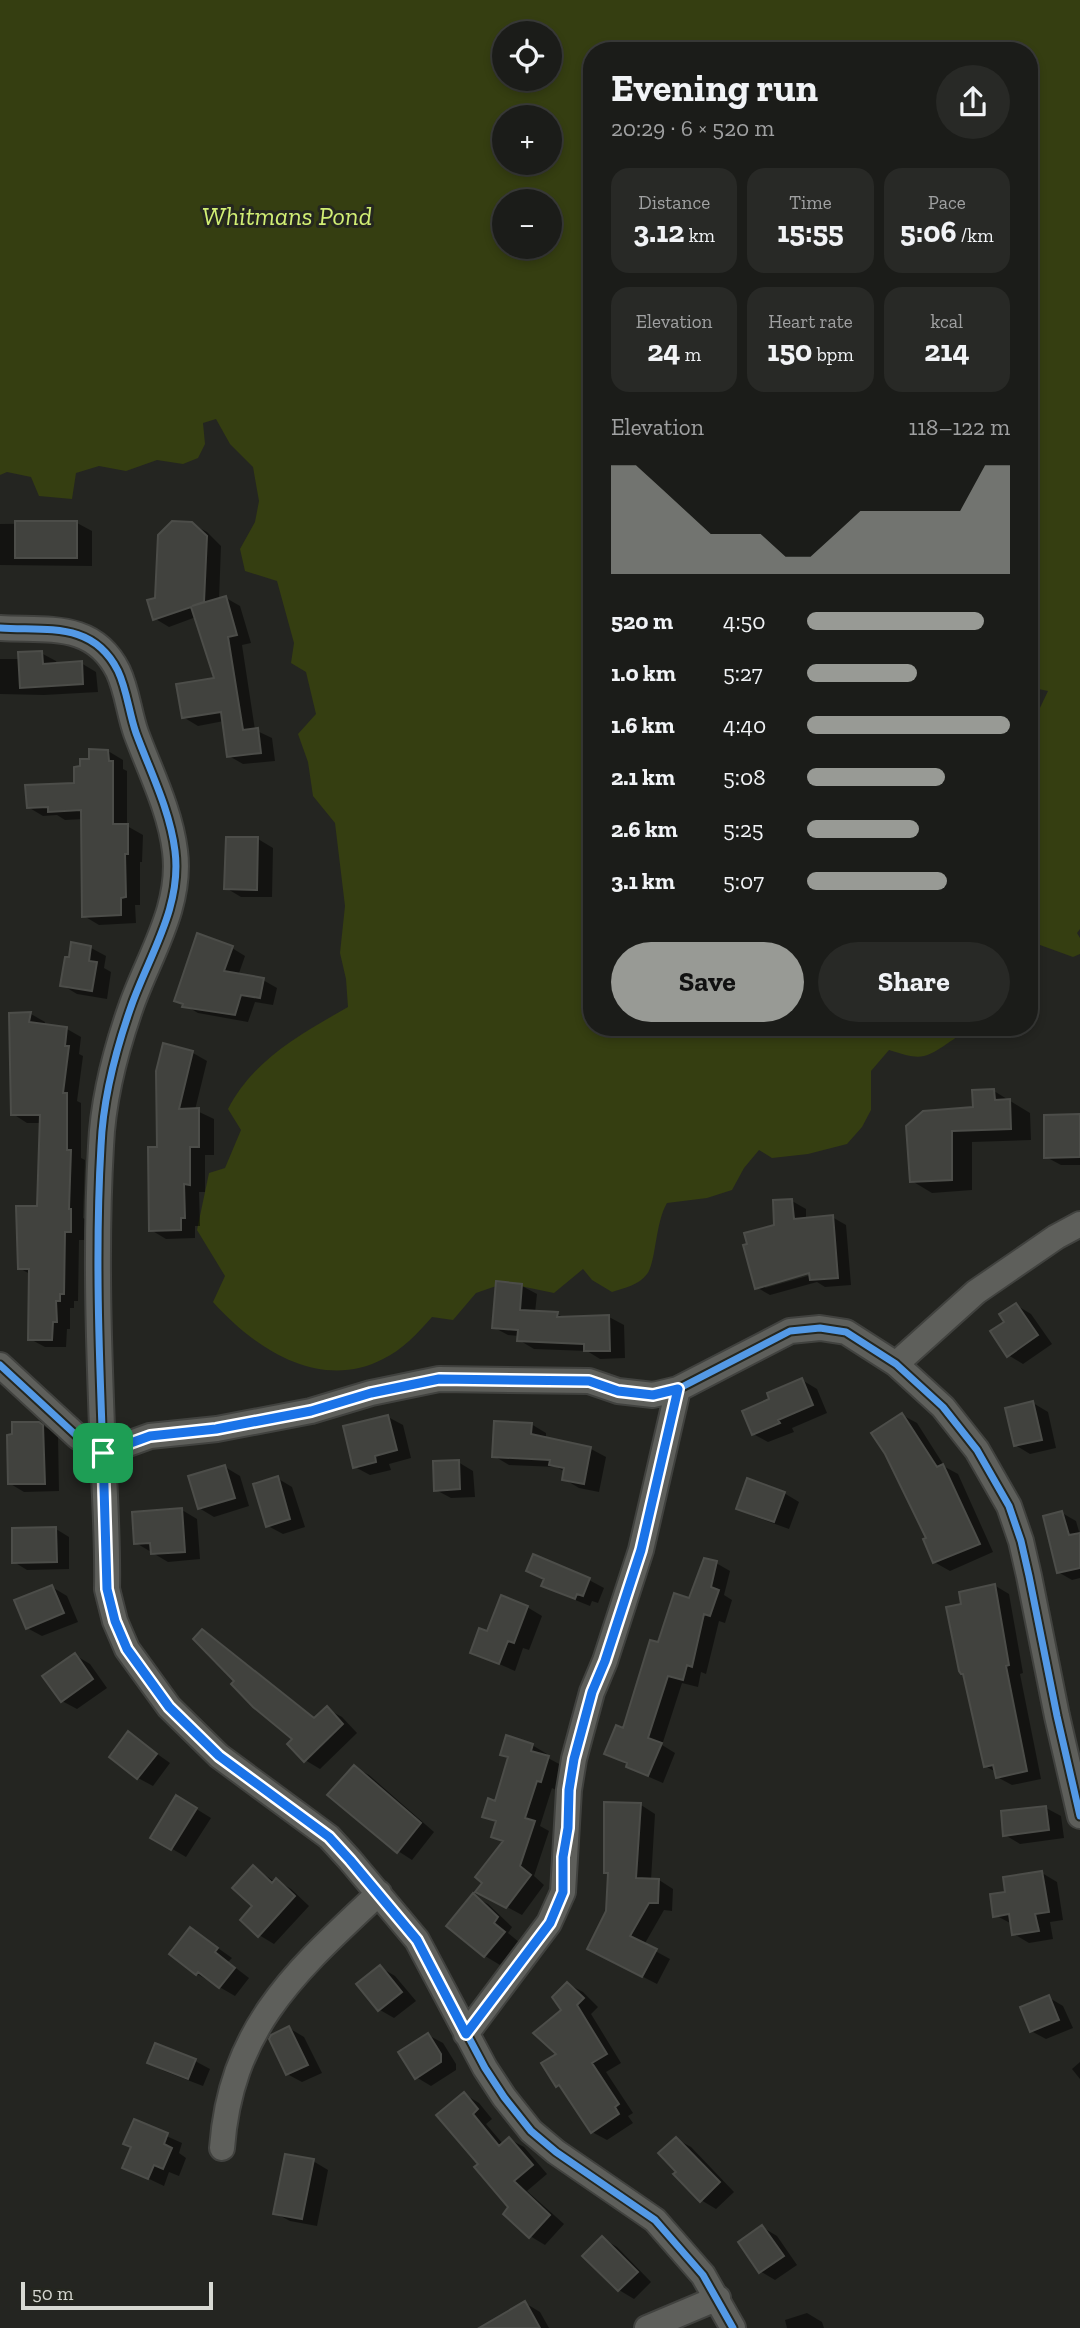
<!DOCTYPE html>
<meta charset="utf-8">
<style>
:root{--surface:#1b1c19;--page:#282926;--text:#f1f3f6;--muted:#a0a1a2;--line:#393a38;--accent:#989a95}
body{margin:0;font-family:"Zilla Slab",serif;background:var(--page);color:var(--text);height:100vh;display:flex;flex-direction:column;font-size:26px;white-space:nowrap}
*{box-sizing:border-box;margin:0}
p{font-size:23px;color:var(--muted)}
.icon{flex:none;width:38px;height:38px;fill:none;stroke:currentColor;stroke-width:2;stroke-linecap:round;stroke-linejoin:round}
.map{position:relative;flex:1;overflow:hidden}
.drawer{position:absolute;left:583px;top:42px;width:455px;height:994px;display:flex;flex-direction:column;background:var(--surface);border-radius:28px;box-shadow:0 4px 10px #0003,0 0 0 2px var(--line)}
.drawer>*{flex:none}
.fabs{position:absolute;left:492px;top:21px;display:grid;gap:14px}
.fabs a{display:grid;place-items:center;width:70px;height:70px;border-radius:50%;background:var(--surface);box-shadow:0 4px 10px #0003,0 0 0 2px var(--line);font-size:35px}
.scale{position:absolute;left:21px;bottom:18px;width:192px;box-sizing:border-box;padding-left:7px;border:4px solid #d7d9d3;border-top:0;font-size:19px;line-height:24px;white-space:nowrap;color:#d7d9d3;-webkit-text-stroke:5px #25271f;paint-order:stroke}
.pin{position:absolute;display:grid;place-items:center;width:60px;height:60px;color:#fff;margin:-30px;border-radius:14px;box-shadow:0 4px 10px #0006}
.round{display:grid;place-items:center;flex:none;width:74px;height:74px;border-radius:37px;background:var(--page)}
.overview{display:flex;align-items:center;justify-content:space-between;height:119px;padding:0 28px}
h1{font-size:38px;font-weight:700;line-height:52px}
.metrics{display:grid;grid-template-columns:repeat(3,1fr);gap:10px;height:119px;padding:7px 28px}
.metrics div{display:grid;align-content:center;border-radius:18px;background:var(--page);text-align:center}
.metrics b{font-size:30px;font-weight:700}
.metrics small{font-size:19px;font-weight:400}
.metrics p{font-size:19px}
.chart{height:196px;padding:14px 28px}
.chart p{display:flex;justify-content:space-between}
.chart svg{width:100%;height:126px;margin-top:7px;fill:var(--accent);opacity:.7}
.button{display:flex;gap:14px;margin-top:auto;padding:14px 28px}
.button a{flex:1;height:80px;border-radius:42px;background:var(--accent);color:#111;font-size:28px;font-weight:700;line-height:80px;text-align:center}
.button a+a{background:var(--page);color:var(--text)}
ul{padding:0 28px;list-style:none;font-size:23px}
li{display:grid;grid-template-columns:112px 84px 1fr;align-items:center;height:52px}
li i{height:18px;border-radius:9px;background:var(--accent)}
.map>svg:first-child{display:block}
.water{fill:#353e11;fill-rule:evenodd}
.shadow{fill:#0007;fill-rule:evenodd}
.building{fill:#41423e;stroke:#4c4d49;stroke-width:2}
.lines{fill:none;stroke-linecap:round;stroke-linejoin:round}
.street-casing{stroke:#41423f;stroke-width:28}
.street{stroke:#5e5f5b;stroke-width:24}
.cycleway-casing{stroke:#25271f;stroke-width:11}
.cycleway{stroke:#5399e6;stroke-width:7}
.route-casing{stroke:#fff;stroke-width:14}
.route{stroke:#1a73e8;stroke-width:9}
.labels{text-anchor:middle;stroke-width:6;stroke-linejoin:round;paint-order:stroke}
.water-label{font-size:26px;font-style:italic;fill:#d1ee74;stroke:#25271f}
</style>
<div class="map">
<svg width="1080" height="2328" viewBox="0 0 1080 2328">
<rect width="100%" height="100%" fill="#242521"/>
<!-- water -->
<path class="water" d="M0,0H1080V929L1077,933L1080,938V954L1073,957L1029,941V731L1048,691L1029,687V51H592V1027H964C961,1036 955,1038 948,1043C922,1061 919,1059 889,1050L871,1071V1110L862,1127L847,1144L808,1154L772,1158L759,1150L744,1168L732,1190L707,1198L667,1203C655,1223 656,1263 647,1274C639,1285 624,1288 612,1292L592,1280L583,1269L554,1293L505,1283L476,1293L453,1320L432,1317C418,1333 402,1350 383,1359C320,1392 254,1348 213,1302L225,1276L197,1230L209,1173L225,1168L241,1130L228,1109C254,1059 301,1034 348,1007L346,979L340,953L345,906L335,823L313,796L308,762L298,734L316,714L306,672L291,663L294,643L277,581L245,571L240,549L255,522L259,501L253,467L230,444L216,419L203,423L205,444L198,458L183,464L157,460L126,471L99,466L76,473L72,499L39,496L31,477L7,472L0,475ZM504,33H550V79H504ZM504,117H550V163H504ZM504,201H550V247H504Z"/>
<!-- shadow -->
<path class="shadow" d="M77,523L92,531V566L0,565V524Z
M192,524L207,532L221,546L219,600L226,598L240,606L251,643L242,645L255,730L272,738L275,761L243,764L229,756L224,721L198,726L183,717L216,679L196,617L169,627L154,618L157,599Z
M41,653L56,661L57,665L81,663L96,672L98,692L44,695L0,694V659H20Z
M108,751L123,760V769L127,771V826L143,835L142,862H140V905H135L136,923L99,925L84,916L83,819L65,820L57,815L43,816L28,807L76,785L90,761Z
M258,839L273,848L272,897H241L226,888Z
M91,948L106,956L104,968L111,972L107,999L77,994L62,985Z
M232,948L245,956L238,976L263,980L277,988L273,1005L255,1002L248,1022L198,1013L176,1000Z
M31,1014L45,1022L44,1026L67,1029L81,1037L79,1054L83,1056L77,1101L81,1103V1158L85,1160L83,1218L85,1219V1240H79L78,1301H74V1308H70V1329H67L66,1347H45L30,1339V1274L19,1268L38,1207L41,1123H27L13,1114L11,1015Z
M193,1053L207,1061L195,1110L214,1119V1155H205V1192H199L200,1226H195V1238L166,1239L151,1230L158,1149Z
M994,1091L1030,1113L1031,1140L972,1142V1190L932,1193L912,1181L908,1127L975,1109Z
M1080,1120V1165H1061L1046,1157Z
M792,1201L806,1209V1219L832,1217L846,1225L851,1285L825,1287L817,1282L770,1295L756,1287ZM817,1269L818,1273L765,1288V1284Z
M522,1286L537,1294L535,1313L557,1314L565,1318L609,1317L624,1325L625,1358L600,1359L587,1351L534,1349L519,1340V1336L508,1335L493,1327Z
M1016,1305L1031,1314L1052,1344L1023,1364L1008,1355Z
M802,1380L817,1389L827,1413L792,1428L794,1432L768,1442L753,1434L772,1400Z
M1033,1403L1048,1412L1056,1448L1030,1454L1015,1445Z
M902,1415L917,1423L945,1467L958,1474L993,1552L950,1571L934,1562Z
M388,1417L403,1425L411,1458L389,1464L391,1470L370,1475L355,1467Z
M39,1423L58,1435L59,1491L24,1492L9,1483Z
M531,1424L546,1433V1439L591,1449L606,1457L599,1492L579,1488L564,1479L565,1472L557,1467L509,1465L494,1456Z
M458,1462L473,1471L475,1497L451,1498L436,1490Z
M225,1467L240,1476L249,1506L214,1517L199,1508Z
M277,1478L292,1487L305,1527L283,1534L268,1526Z
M784,1493L799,1502L789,1529L753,1516L738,1508Z
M182,1510L197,1519L200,1559L168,1562L136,1543Z
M1062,1513L1076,1521L1080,1535V1578L1072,1580L1058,1572Z
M56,1529L69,1537V1569L27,1570L14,1562Z
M716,1563L730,1571L724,1595L732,1600L725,1623L719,1621L706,1674L701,1672L698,1687L682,1683L662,1745L675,1753L663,1783L642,1774L607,1753L624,1730L659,1644Z
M528,1570L589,1580L604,1588L598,1603L592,1601L590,1606L558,1593L543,1585L545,1580Z
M994,1585L1009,1594L1023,1673L1020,1674L1041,1779L1012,1785L997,1777L996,1772L985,1766L964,1605Z
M52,1587L67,1596L78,1622L42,1636L27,1628Z
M527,1607L542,1616L529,1650L523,1648L515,1671L472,1652L488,1633Z
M202,1631L217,1640L316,1719L327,1709L342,1717L357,1733L320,1769L305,1760L295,1739L237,1681Z
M75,1655L90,1664L107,1688L77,1709L62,1701Z
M129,1734L170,1763L153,1786L138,1778Z
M532,1745L547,1754L546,1757L563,1766L556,1790L552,1788L540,1826L549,1831L534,1876L544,1885L522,1915L492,1899L484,1883L504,1842L493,1836L497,1823L484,1816L497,1803L509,1758L502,1754Z
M354,1767L369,1775L434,1832L412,1860L398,1851Z
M177,1797L211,1818L186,1857L152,1837Z
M641,1805L655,1814L651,1880H659L673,1889L672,1911L664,1910L644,1945L670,1959L657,1984L604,1957L609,1874L606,1872Z
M1046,1808L1061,1816L1064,1838L1020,1844L1005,1835Z
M253,1867L275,1882L276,1880L291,1889L309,1906L274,1944L259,1935L254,1906Z
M1042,1873L1057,1882L1063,1920L1050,1922L1053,1939L1029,1943L1014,1934L1012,1924L995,1915L1007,1893Z
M473,1896L488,1904L512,1927L508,1933L519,1942L500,1965L485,1956L448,1925Z
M191,1929L232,1958L228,1962L249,1978L235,1996L197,1974Z
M380,1967L395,1976L416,2001L394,2018L380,2010L359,1985Z
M568,1984L583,1992L598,2007L591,2014L621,2063L606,2072L633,2113L628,2116L633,2123L607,2140L592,2132L564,2090L557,2085Z
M1048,1997L1063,2006L1073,2028L1046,2039L1031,2031Z
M289,2028L304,2037L322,2073L302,2082L287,2074Z
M428,2035L443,2043L456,2064V2070L431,2086L416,2077Z
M195,2061L210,2069L203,2086L164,2071L149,2063Z
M1080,2062V2079L1072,2069Z
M464,2094L479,2103L492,2119L486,2124L503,2144L509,2139L524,2147L547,2174L527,2191L564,2224L545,2245L530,2236L505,2214L511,2207L480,2164Z
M135,2122L182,2143L179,2153L186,2158L179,2176L169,2172L164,2186L124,2167L132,2148Z
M676,2139L691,2147L734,2192L716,2209L701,2200L678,2172Z
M313,2161L328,2170L317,2226L290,2221L275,2213Z
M762,2227L777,2236L797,2265L775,2280L760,2271Z
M602,2238L617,2247L651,2282L634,2299L619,2290L585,2256Z
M525,2303L540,2312L549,2328H500Z
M807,2313L822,2322L824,2328H787L785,2320Z"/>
<!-- building -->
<path class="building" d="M15,521H77V558H15Z
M172,521L192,522L207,536L204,602L192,606L226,596L237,635L228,637L243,730L258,728L261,753L227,757L221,712L182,718L176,684L214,678L191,607L153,620L147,600L155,598L158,535Z
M42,651L43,664L82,661L83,684L20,688L18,652Z
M89,749L108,750L109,761H113V824H128V854H125L126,897L121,898V915L82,917L81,810L48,812V807L27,808L25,785L74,783V767L80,766V759H89Z
M226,837H258L257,890L224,889Z
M197,933L233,946L224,971L264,978L260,998L241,995L235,1015L182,1007L183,1004L174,1001Z
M71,942L91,946L89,961L97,962L92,991L60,986L65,957H69Z
M31,1012L29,1022L67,1027L65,1046H69L63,1093H67V1150H71L69,1209H71V1232H65L64,1294H60V1301H56L57,1322H53L52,1340H28L29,1269H18L16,1206H37L40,1115H11L9,1013Z
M163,1043L193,1051L179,1109L199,1108V1147H190V1185L184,1184L185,1218H181V1230L149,1231L148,1147H157L156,1071Z
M994,1089L995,1100L1010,1099L1011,1129L952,1131V1180L910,1182L906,1126L923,1111L973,1107L972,1090Z
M1080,1114V1157L1044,1158V1115Z
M792,1199L794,1219L833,1215L838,1278L810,1280L809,1273L755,1289L743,1245L747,1244L744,1233L774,1225L773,1200Z
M496,1281L522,1284L520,1310L558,1312L557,1317L609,1315L610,1351H584V1344L517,1341L518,1330L492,1328Z
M1016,1303L1038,1335L1007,1357L990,1331L1004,1322L999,1314Z
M802,1378L813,1405L778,1420L780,1423L752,1435L742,1411L769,1399L767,1393Z
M1033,1401L1042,1440L1014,1446L1005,1408Z
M902,1413L937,1467L943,1464L980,1544L933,1563L923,1539L926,1538L885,1454L871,1433Z
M388,1415L397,1450L375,1456L376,1462L353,1468L343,1426Z
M494,1421L532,1423L531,1434L591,1447L584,1484L562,1480L564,1468L549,1465L550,1460L492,1457Z
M12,1422H39L43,1425L45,1484H8L7,1435L12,1434Z
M459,1460L460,1489L434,1491L433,1461Z
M225,1465L235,1498L198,1509L188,1476Z
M278,1476L290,1519L266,1527L253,1484Z
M747,1478L785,1492L774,1522L736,1509Z
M182,1508L185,1552L151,1554L150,1543L134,1544L132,1512Z
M1062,1511L1069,1535L1080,1533V1568L1057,1573L1043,1516Z
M56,1527L57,1562L12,1563V1528Z
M533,1554L590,1578L583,1596L577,1594L575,1599L541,1586L544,1579L526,1571Z
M704,1558L717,1561L711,1587L719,1590L710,1616L704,1614L692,1667L687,1665L683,1680L668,1676L648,1738L662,1743L648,1776L626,1767L627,1763L604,1754L616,1725L623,1728L650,1640L658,1642L674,1593L689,1598Z
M995,1584L1009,1665L1006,1666L1027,1771L996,1778L993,1765L984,1767L963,1674H961L959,1671L946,1607L961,1604L959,1592Z
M52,1585L64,1613L26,1629L14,1600Z
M501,1595L528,1606L514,1643L508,1641L499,1664L470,1653L479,1628L487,1631Z
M202,1629L314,1718L327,1706L343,1724L304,1762L287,1744L292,1739L253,1707L231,1684L234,1681L193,1639Z
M75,1653L93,1679L61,1702L42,1676Z
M128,1731L157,1754L137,1779L109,1757Z
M506,1735L533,1744L531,1751L549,1756L541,1782L537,1781L525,1818L535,1821L520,1866L531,1875L506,1908L475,1892L482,1883L475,1877L503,1841L491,1837L496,1821L482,1817L488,1798L495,1801L508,1757L500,1755Z
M354,1765L421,1823L397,1853L327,1795Z
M176,1795L197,1808L171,1850L150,1838Z
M604,1802L641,1803L636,1878L659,1879L658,1903H649L630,1936L657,1949L642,1977L587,1949L606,1911L608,1873H604Z
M1046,1806L1049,1830L1003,1836L1001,1811Z
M253,1865L272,1883L276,1878L295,1896L258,1937L240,1920L252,1906L232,1888Z
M1042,1871L1049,1912L1035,1914L1039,1931L1012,1935L1009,1914L993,1917L990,1894L1005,1892L1003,1877Z
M473,1893L498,1917L494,1923L505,1932L484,1957L446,1926Z
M190,1927L218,1948L215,1952L235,1968L219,1988L198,1972L196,1975L169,1954Z
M380,1965L402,1992L378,2011L356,1984Z
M567,1982L584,1998L577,2005L607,2054L592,2063L619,2104L615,2107L619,2114L591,2133L559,2085L556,2087L541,2063L556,2054L533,2033L561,2010L552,1997Z
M1049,1995L1059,2020L1030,2032L1020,2007Z
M289,2026L308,2065L286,2075L269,2039L271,2035Z
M428,2033L441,2054V2062L415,2079L398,2052Z
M155,2043L196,2059L188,2079L147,2063Z
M464,2092L478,2109L473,2114L499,2146L509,2137L533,2165L514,2181L550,2215L529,2238L503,2214L508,2207L474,2167L478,2164L436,2115Z
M134,2119L168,2133L164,2144L172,2148L163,2169L154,2165L148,2179L122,2168L131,2147L123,2144Z
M676,2137L720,2182L700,2202L673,2174L676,2172L658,2153Z
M285,2154L314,2159L302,2219L273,2214Z
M762,2225L784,2256L759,2273L738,2242Z
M602,2236L638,2272L618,2291L582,2256Z
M525,2301L540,2328H479Z"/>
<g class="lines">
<!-- street casing -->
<g class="street-casing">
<path id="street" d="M0,628C47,631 93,621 118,671C127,690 129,713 136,733C150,771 170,810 175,851C182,906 150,954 132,1004C116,1049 103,1098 101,1146C95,1249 99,1352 103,1454C105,1499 108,1544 107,1589L115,1621L127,1649L169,1707L219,1756L329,1837L350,1860L417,1940L485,2068L504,2097L531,2131L556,2152L655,2220L703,2275L733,2328
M896,1364L976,1292L1056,1237L1080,1224
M0,1365L78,1437L103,1453L150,1436L217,1429L311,1411L371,1393L439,1379L589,1381L618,1391L653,1395L678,1389L790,1331L820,1328L846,1332L896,1364L943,1407L977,1450L1009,1506L1021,1541L1029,1576L1057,1716L1080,1816
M466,2034L549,1923L563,1892L569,1790L574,1759L592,1692L605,1661L641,1550L678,1389
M222,2148C231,2027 296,1971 379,1893
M647,2328L718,2298"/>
</g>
<!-- street -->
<use href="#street" class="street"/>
<!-- cycleway casing -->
<g class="cycleway-casing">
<path id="cycleway" d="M0,628C47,631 93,621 118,671C127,690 129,713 136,733C150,771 170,810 175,851C182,906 150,954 132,1004C116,1049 103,1098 101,1146C95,1249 99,1352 103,1454C105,1499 108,1544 107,1589L115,1621L127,1649L169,1707L219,1756L329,1837L350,1860L417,1940L485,2068L504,2097L531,2131L556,2152L655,2220L703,2275L733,2328
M0,1365L78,1437L103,1453L150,1436L217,1429L311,1411L371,1393L439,1379L589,1381L618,1391L653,1395L678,1389L790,1331L820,1328L846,1332L896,1364L943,1407L977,1450L1009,1506L1021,1541L1029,1576L1057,1716L1080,1816"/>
</g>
<!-- cycleway -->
<use href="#cycleway" class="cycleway"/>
</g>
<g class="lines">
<!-- route casing -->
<g class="route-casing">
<path id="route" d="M439,1379L589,1381L618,1391L653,1395L678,1389L641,1550L605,1661L592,1692L574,1759L569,1790L568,1828L563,1857V1892L550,1923L466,2034L417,1940L350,1860L329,1837L219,1756L169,1707L127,1649L115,1621L107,1589L103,1453L150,1436L216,1429L311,1411L371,1393Z"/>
</g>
<!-- route -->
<use href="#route" class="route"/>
</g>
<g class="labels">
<!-- water labels -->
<g class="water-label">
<text x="287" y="225">Whitmans Pond</text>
</g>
</g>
</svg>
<div class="fabs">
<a><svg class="icon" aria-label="locate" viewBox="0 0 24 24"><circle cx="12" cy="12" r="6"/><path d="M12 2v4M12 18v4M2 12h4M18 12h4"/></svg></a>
<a>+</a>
<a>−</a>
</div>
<div class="scale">50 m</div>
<div class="pin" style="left:103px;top:1453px;background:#1e9e55"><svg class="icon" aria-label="arrive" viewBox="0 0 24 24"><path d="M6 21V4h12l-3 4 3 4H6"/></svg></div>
<section class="drawer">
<div class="overview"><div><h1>Evening run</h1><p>20:29 · 6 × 520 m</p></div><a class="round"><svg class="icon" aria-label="share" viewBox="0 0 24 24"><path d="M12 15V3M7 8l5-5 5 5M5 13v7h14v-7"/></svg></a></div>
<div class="metrics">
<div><p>Distance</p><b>3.12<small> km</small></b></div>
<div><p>Time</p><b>15:55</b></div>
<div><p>Pace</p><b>5:06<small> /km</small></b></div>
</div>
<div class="metrics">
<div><p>Elevation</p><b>24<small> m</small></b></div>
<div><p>Heart rate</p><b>150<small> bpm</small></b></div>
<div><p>kcal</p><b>214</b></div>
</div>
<div class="chart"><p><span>Elevation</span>118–122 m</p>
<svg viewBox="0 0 160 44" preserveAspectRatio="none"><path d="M0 44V6L10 6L20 14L30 22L40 30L50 30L60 30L70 38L80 38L90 30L100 22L110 22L120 22L130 22L140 22L150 6L160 6V44z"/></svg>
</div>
<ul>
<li><b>520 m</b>4:50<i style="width:87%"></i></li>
<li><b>1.0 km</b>5:27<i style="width:54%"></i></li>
<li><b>1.6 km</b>4:40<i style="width:100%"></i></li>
<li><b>2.1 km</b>5:08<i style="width:68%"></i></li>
<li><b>2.6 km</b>5:25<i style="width:55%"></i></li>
<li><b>3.1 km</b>5:07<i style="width:69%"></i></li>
</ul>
<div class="button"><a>Save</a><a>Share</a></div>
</section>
</div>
